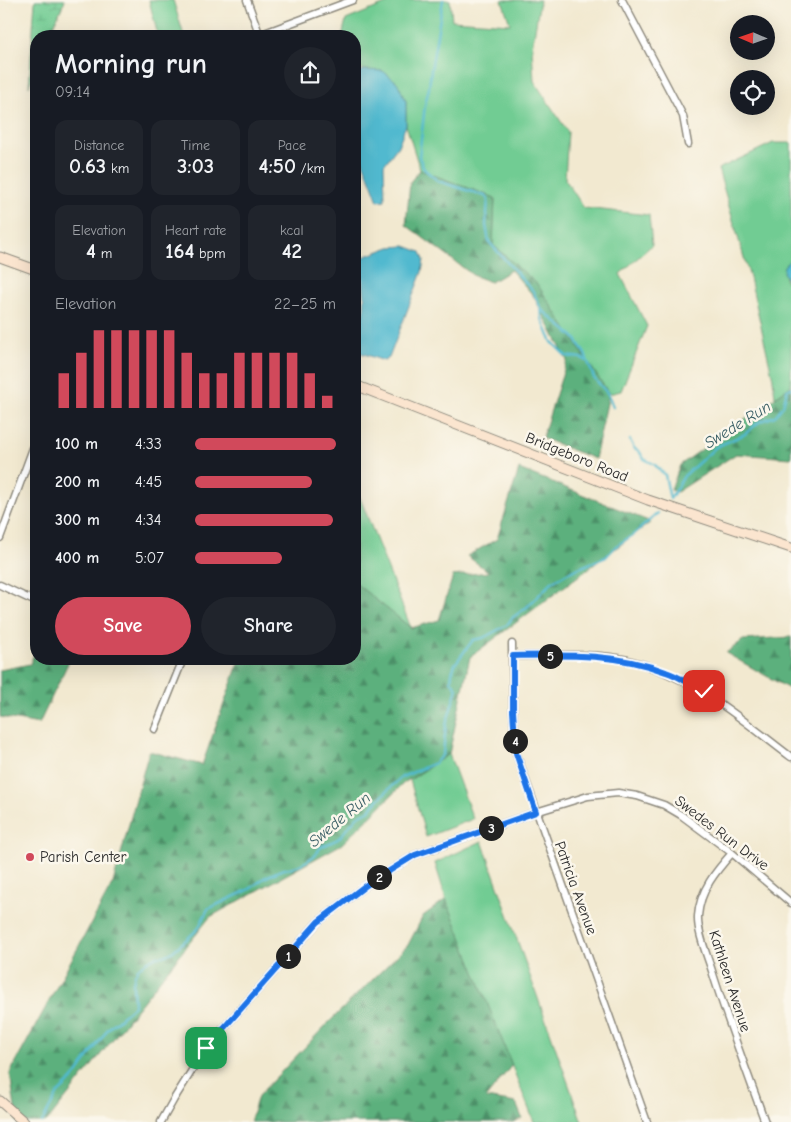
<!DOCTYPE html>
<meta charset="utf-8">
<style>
:root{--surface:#171b24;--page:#20242c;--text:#f1f3f6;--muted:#9ea1a6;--accent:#d1495b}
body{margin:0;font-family:"Comic Neue",sans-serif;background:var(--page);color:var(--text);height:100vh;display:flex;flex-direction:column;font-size:19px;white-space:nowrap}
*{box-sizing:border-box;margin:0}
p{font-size:16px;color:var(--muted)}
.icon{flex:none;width:28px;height:28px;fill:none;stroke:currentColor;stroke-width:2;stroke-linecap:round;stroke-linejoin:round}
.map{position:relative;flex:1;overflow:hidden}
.panel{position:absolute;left:30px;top:30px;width:331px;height:635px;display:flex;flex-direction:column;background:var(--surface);border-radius:20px;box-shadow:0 5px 20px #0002}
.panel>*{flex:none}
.needle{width:32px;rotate:272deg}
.tools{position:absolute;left:730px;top:15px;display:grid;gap:10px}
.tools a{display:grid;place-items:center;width:45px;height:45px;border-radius:50%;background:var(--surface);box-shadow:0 5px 20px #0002;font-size:25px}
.pin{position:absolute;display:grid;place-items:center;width:42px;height:42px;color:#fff;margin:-21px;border-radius:10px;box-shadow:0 2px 8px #0006}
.km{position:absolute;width:25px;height:25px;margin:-12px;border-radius:50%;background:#222;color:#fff;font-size:14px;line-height:25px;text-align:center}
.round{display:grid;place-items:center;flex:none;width:52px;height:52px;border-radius:26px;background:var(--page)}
.headline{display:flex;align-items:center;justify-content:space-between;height:85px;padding:0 25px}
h1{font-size:28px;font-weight:700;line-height:38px}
.metrics{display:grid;grid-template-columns:repeat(3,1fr);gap:8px;height:85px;padding:5px 25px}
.metrics div{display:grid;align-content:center;border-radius:12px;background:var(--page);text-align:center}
.metrics b{font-size:21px;font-weight:700}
.metrics small{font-size:14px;font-weight:400}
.metrics p{font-size:14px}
.chart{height:140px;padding:10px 25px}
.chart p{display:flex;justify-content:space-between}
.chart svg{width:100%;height:90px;margin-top:5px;stroke:var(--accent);stroke-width:6}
.button{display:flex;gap:10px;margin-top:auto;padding:10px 25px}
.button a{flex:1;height:58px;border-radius:30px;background:var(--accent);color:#fff;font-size:20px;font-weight:700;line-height:58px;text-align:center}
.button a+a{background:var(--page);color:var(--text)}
ul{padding:0 25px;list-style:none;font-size:16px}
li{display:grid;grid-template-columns:80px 60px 1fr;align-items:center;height:38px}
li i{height:12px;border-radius:6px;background:var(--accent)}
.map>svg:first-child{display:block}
.grass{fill:#71cc93;stroke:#4e7c5f}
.forest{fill:url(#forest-firs);stroke:#446e54}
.wetland{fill:url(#wetland-marsh);stroke:#4e7c5f}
.water{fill:#51b9cf;stroke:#3e727d}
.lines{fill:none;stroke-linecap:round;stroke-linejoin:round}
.stream{stroke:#51b9cf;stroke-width:2.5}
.street-casing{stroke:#8e8a7e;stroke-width:9}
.secondary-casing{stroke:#8e8a7e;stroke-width:11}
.street{stroke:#fff;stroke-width:6}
.secondary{stroke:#fbe5cf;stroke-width:9}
.route-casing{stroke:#fff;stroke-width:10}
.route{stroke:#1a73e8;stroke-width:6}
.poi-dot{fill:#d1495b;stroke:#fbf7ec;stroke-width:2}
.labels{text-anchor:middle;stroke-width:5;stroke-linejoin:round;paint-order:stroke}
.street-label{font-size:15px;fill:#2b2b2b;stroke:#fbf7ec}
.poi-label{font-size:15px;fill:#2b2b2b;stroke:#fbf7ec;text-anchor:start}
.water-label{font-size:16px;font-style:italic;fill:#385d64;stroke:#fbf7ec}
</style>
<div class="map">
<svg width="791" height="1122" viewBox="0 0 791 1122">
<defs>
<pattern id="forest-firs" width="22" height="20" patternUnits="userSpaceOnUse" patternTransform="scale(1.25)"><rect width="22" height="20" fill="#5cb07d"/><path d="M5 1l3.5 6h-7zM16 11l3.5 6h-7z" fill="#4c8f67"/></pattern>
<pattern id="wetland-marsh" width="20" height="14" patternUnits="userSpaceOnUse" patternTransform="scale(1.25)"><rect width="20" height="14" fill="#71cc93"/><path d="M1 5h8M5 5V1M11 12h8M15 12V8" fill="none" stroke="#62af7f"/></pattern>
</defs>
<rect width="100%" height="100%" fill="#fbf7ec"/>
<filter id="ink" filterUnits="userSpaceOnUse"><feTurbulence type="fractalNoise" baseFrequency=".02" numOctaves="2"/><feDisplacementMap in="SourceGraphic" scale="10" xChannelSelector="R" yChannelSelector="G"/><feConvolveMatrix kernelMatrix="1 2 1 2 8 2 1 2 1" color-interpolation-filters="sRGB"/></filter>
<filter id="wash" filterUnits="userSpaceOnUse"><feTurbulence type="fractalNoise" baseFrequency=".0096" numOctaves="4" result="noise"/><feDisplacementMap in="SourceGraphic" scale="20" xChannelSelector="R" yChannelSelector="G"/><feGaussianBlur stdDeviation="1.12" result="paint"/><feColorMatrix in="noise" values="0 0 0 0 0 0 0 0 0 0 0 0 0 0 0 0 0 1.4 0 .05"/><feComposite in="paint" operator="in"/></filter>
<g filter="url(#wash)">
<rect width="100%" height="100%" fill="#f2e9d0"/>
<!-- grass -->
<path class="grass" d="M149,0H173L184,36H158Z
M395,0H450L452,20L510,24L502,0H540L532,48L534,81L568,132L565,179L584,208L649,215L652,245L620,274L647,326L621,391L609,394L537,284L493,245L495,198L420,170L406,125V101L383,71L364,70L355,63V36H342L346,20Z
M773,143H791V259L784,266L785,279L791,287V386L775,397L773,379L750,278L718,169Z
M355,485L411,628L355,583Z
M449,754L473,819L426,837L410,780Z
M482,841L582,1122H534L446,899L435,863Z"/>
<!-- forest -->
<path class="forest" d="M420,170L495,198L493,245L537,284L609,394L595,459L542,438L567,360L533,295L511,270L491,282L474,276L406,225L410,182Z
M791,386V458L736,454L677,492L671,490L680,465Z
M519,469L651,522L470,657L449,754L404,783L342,844L210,917L47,1122H17L10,1073L113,883L149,751L202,765L240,659H355V583L411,628L439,620L453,576L489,572L467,556L497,539Z
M791,637V690L726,653L743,640Z
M36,649V659H70L39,724L0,717V670L30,664Z
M446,899L512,1065L486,1098L516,1103L522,1118L514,1122H250L258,1096L329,1022L408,945L423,916Z"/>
<!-- wetland -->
<path class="wetland" d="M35,0H65L49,36H36V68L29,86Z"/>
<!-- water -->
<path class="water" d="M364,70L383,71L397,82L406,101V125L398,146L384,165L385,200L378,201L355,141V73Z
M405,246L421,252L424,260L422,272L389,358L384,361L361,353L356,349C355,336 360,326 363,314C367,297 362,275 358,259L390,247Z
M791,259V287L783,272L784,266Z"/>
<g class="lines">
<!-- stream -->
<path class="stream" d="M443,0L431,70L429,88L425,105L419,157L424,169L438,181L485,196L488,199L486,225L489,242L533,291L541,309L542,319L549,336L552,342L566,356L581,358L587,361
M541,309L575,338L585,354L594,378L608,394L613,407
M630,440L634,448L639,451L644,459L654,464L665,475L670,499
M670,499L684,476L716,447L745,434L759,422L775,416L783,406L787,390L791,388
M42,1122L58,1093L73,1079L108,1029L134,1006L133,983L135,974L139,967L148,961L157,956H164L172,952L187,939L198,929L208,909L250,889L264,878L281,870L297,866L307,861L315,855L321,847L338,839L357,817L370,810L374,804L393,785L402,777L435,763L443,754L446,725L457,688L451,681L452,673L455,664L473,640L483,638L507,625L512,618L527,607L552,582L569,572L606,557L616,546L633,535L658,513"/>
</g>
</g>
<g filter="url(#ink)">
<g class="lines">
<!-- street casing -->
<g class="street-casing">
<path id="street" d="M247,0L260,36
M622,0L683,116L688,144
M259,35L353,0
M0,538L36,440
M0,585L36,602
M512,644L513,711L516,753L647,1122
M513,656C551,656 591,652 628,660C694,676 738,717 791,757
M155,729L183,659
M732,853C716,871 700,890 698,916C697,932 707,955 712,971C728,1022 747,1072 765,1122
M161,1122L174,1099L206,1048L318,922L365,886L415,855L536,812L588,796L618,793L637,796L664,805L681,815L732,853L791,903"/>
</g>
<!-- secondary casing -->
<g class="secondary-casing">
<path id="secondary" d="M0,257L36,270
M355,385L648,500L791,548
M0,1101L24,1122"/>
</g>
<!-- street -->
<use href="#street" class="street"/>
<!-- secondary -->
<use href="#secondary" class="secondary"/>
</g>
</g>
<g class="lines" filter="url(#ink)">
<!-- route casing -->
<g class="route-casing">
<path id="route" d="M206,1048L318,922L365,886L415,855L536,812L516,753L513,711V656C565,655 617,653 666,672C679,676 691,685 704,691"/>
</g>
<!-- route -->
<use href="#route" class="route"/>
</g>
<!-- markers -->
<circle class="poi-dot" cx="30" cy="857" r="5"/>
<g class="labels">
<!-- street labels -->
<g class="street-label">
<text transform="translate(577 457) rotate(22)" y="5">Bridgeboro Road</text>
<text transform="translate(722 833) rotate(37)" y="5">Swedes Run Drive</text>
<text transform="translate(576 888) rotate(70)" y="5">Patricia Avenue</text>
<text transform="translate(730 981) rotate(72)" y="5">Kathleen Avenue</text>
</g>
<!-- poi labels -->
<g class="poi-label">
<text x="40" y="862">Parish Center</text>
</g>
<!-- water labels -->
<g class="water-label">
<text transform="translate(737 424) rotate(-32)" y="6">Swede Run</text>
<text transform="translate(339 819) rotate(-40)" y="6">Swede Run</text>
</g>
</g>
</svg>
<div class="tools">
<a><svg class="needle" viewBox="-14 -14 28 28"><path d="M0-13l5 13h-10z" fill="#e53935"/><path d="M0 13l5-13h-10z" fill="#9ea1a6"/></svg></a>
<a><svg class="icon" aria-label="locate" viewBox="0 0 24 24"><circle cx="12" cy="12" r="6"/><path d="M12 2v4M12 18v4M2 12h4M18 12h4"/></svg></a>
</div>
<div class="pin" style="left:206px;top:1048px;background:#1e9e55"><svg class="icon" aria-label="arrive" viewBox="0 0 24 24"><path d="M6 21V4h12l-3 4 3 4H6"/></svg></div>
<div class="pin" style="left:704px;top:691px;background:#d93025"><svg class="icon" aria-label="check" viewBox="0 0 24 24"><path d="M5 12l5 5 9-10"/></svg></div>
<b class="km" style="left:288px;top:956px">1</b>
<b class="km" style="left:379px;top:877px">2</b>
<b class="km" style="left:491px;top:828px">3</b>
<b class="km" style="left:515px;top:741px">4</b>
<b class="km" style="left:550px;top:656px">5</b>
<section class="panel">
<div class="headline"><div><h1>Morning run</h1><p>09:14</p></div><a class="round"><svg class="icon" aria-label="share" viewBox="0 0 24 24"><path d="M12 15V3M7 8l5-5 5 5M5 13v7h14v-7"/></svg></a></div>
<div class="metrics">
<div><p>Distance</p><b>0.63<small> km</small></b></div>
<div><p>Time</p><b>3:03</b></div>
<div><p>Pace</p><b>4:50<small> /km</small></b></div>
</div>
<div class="metrics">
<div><p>Elevation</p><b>4<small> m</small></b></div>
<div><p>Heart rate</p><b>164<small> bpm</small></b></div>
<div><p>kcal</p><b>42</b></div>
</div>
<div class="chart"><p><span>Elevation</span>22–25 m</p>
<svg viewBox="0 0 160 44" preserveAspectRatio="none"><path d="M5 44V27M15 44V17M25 44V6M35 44V6M45 44V6M55 44V6M65 44V6M75 44V17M85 44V27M95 44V27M105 44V17M115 44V17M125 44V17M135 44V17M145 44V27M155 44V38"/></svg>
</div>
<ul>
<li><b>100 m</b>4:33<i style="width:100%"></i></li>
<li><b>200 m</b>4:45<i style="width:83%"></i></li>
<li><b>300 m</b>4:34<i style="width:98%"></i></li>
<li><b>400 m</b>5:07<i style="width:62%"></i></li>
</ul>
<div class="button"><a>Save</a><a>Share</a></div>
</section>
</div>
